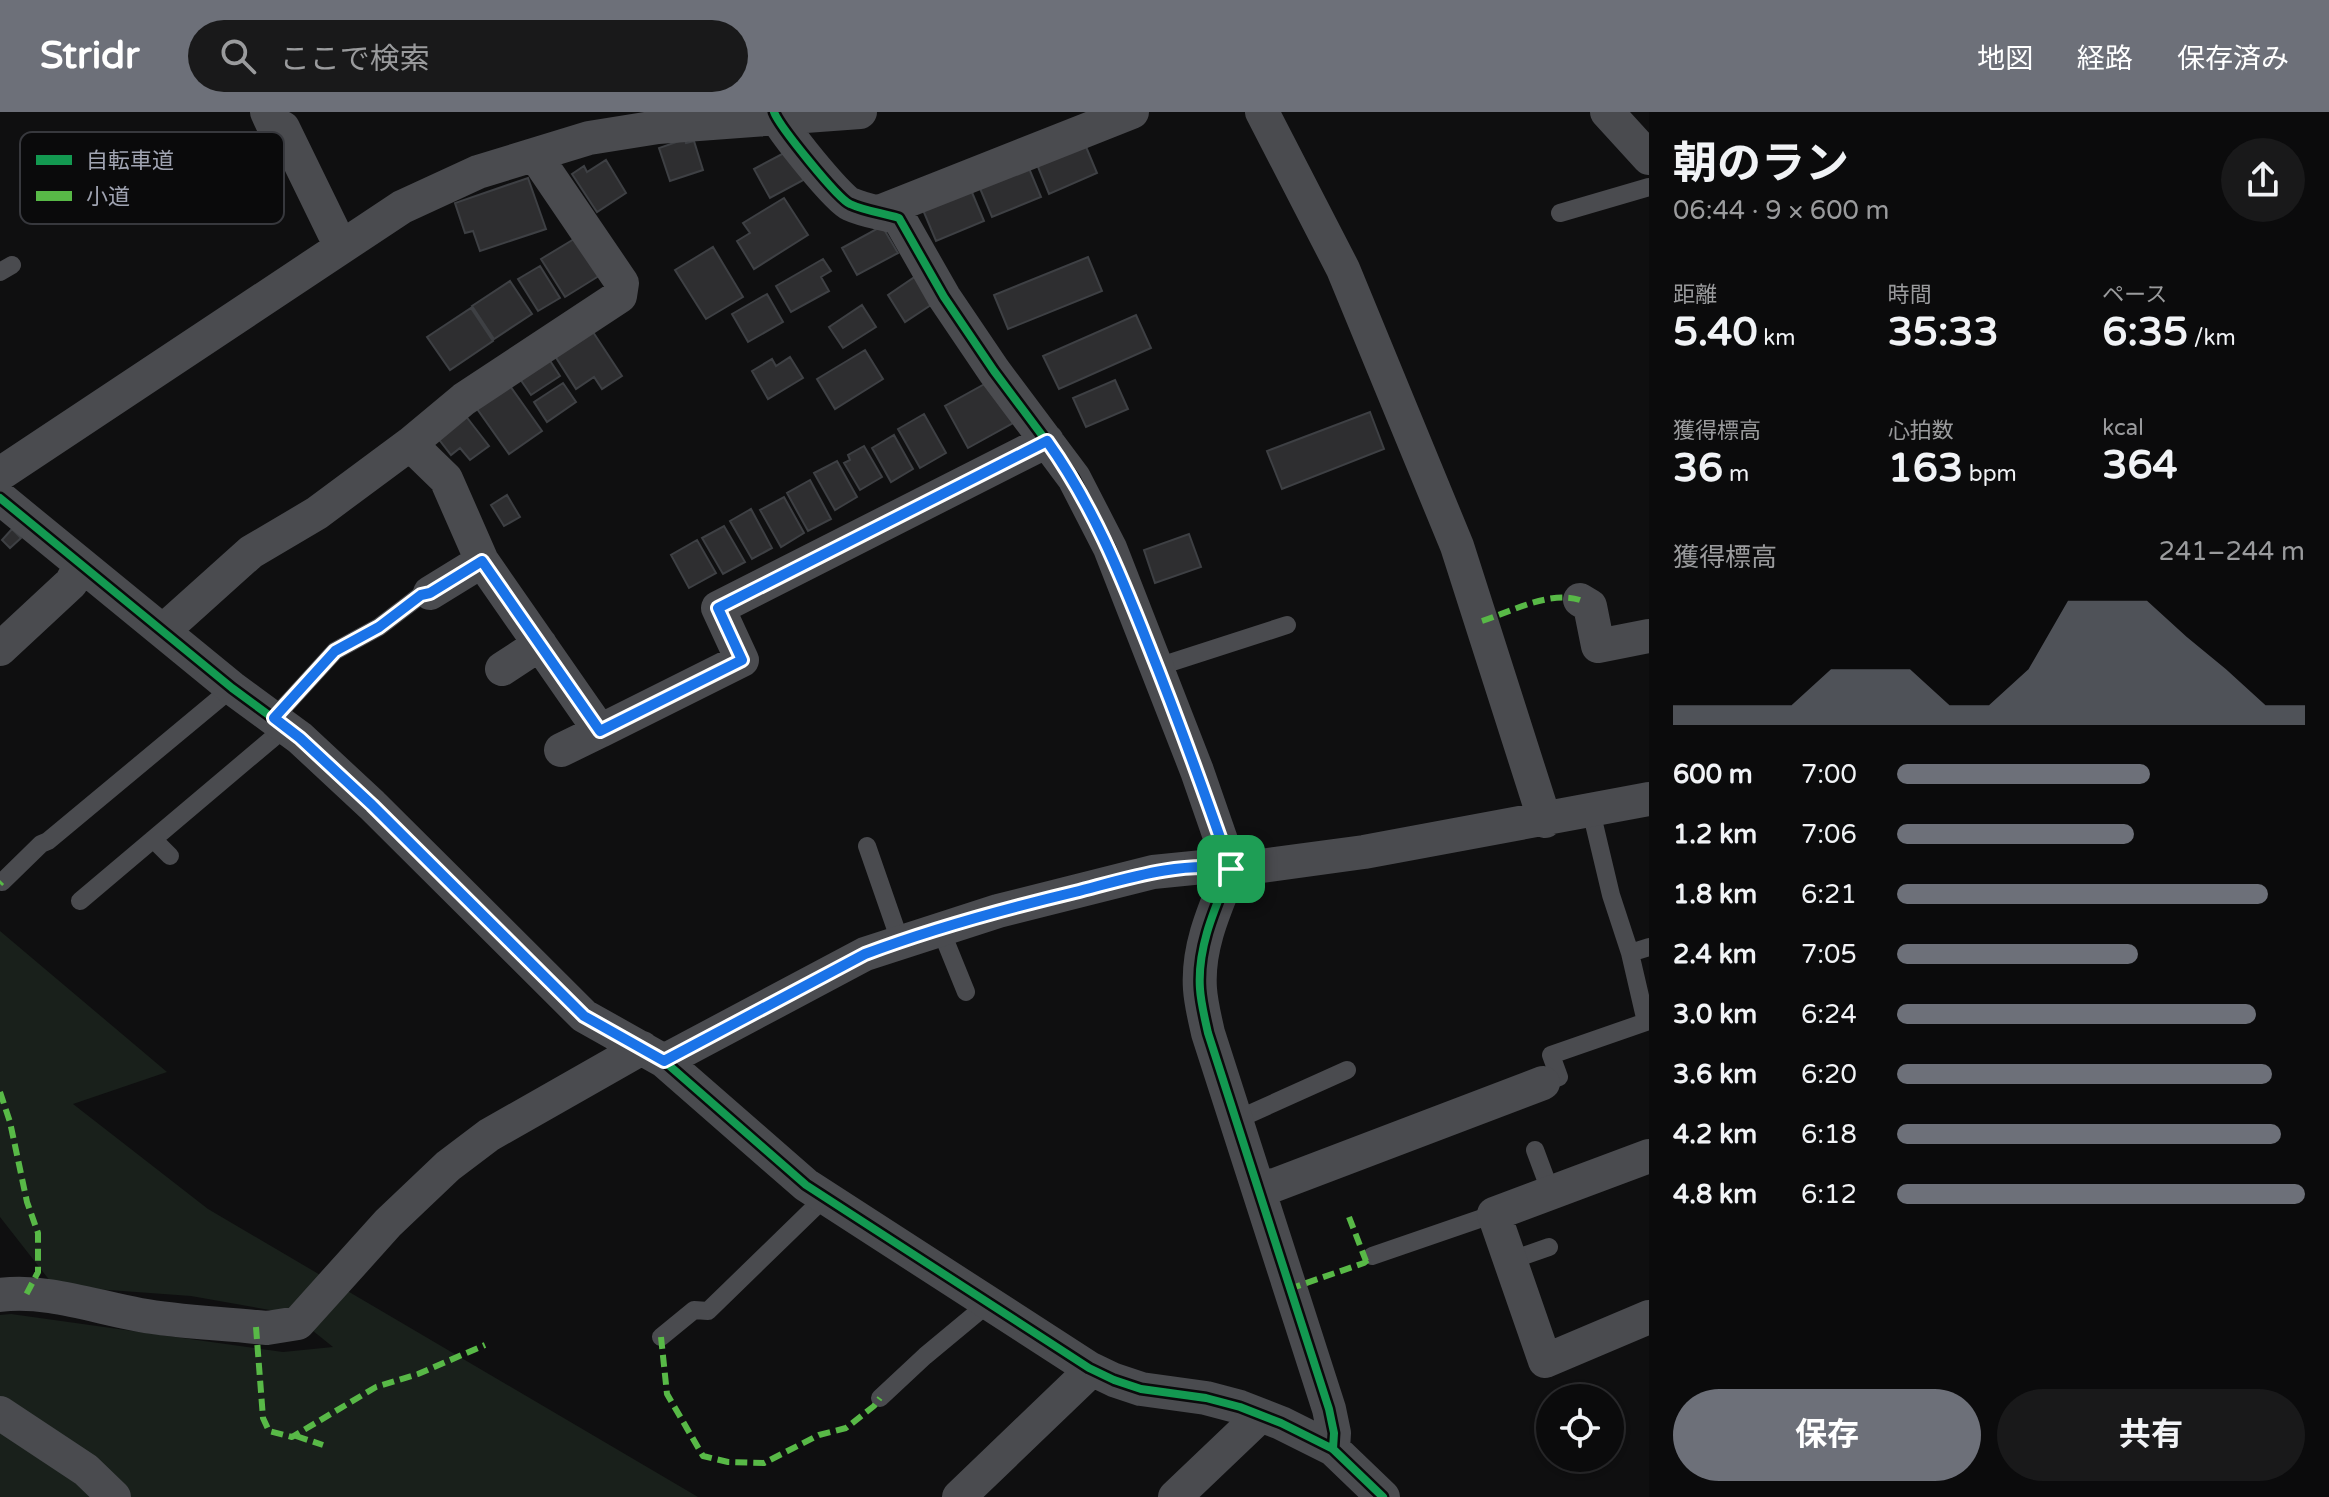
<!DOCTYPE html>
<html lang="ja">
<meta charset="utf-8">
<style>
:root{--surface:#0b0b0c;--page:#19191a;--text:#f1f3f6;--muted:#9a9b9d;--line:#2b2b2d;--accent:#6d7079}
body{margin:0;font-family:"Varela Round","Noto Sans JP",sans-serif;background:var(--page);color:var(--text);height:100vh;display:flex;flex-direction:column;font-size:30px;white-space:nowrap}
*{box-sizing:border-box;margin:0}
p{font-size:26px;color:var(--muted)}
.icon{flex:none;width:44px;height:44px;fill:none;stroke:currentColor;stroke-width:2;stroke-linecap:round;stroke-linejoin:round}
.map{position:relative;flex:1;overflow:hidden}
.panel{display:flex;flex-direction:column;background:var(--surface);width:680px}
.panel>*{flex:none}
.buttons{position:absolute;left:1536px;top:1272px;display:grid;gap:16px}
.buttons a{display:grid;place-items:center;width:88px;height:88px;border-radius:50%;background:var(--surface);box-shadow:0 2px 6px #0004,0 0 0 2px var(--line);font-size:40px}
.pin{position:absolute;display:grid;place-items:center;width:68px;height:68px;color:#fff;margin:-34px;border-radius:16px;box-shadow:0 4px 12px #0006}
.round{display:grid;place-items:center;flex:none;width:84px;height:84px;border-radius:42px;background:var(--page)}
.headline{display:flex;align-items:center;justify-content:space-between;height:136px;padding:0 24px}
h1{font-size:44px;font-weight:700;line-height:60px}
.figures{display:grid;grid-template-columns:repeat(3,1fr);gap:12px;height:136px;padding:8px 24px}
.figures div{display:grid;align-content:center}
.figures b{font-size:40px;font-weight:700}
.figures small{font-size:22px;font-weight:400}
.figures p{font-size:22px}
.chart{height:224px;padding:16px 24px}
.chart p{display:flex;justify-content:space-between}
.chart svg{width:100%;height:144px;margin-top:8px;fill:var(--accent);opacity:.7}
.cta{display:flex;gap:16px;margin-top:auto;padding:16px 24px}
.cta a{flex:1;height:92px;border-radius:48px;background:var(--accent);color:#fff;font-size:32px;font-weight:700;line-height:92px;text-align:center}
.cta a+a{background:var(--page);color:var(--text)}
ul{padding:0 24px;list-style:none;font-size:26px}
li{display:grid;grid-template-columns:128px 96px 1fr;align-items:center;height:60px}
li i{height:20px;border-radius:10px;background:var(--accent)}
header{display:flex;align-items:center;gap:48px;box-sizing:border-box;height:112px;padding:0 40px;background:var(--accent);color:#fff}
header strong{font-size:38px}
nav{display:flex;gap:44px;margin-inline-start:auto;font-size:28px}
.search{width:560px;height:72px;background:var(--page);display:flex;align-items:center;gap:20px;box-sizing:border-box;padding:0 28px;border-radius:44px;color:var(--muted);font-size:30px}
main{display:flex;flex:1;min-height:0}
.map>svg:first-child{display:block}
.green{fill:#19201b}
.building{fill:#2e2e30;stroke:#3e4044;stroke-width:2}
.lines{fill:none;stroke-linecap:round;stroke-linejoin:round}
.lane{stroke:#4a4b4f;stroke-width:18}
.street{stroke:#4a4b4f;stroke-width:34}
.quiet{stroke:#58b947;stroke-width:6;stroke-dasharray:12 6;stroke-linecap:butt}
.cycleway-casing{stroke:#0a0a0b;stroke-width:13}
.cycleway{stroke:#139951;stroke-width:8}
.route-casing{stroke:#fff;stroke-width:16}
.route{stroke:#1a73e8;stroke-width:10}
.key{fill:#0a0a0b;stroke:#37383d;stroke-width:2}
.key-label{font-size:22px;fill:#a0a4b2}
</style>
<header>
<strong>Stridr</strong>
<div class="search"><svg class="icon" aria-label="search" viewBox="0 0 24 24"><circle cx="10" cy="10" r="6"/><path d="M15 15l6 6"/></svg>ここで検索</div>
<nav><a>地図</a><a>経路</a><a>保存済み</a></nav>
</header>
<main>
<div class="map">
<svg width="1649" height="1385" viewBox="0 0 1649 1385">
<rect width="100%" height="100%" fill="#0f0f10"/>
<!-- green -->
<path class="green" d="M0,819L167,960L73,992L208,1097L698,1385H0V1203L11,1202L283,1240L333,1235L292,1202L191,1184L54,1174L0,1105Z"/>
<!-- building -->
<path class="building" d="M685,27L686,31L694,29L703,58L670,69L659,36Z
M1084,30L1097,61L1049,82L1036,50Z
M784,41L809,65L770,86L754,57Z
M606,48L626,81L597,100L572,62L584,54L587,60Z
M1028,54L1041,85L992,105L979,74Z
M528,66L546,117L480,139L473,119L465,121L455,91Z
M971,78L984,109L936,129L923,98Z
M784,86L808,123L754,157L737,129L750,121L743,111Z
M882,114L898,141L857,163L842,136Z
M579,124L602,162L565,185L541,147Z
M713,135L743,185L706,207L675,158Z
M1088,145L1102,179L1008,217L994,183Z
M823,147L831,159L821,165L829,179L791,200L776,174Z
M540,154L560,186L538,199L518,167Z
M919,162L937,189L905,210L888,183Z
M510,169L532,202L494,227L472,194Z
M767,182L783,210L748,230L732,202Z
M862,193L876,215L843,236L829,215Z
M471,196L493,229L450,258L427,225Z
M1136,203L1151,236L1059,277L1043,244Z
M593,220L622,264L602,277L594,265L576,277L555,244Z
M865,238L883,267L835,297L817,267Z
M547,244L560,264L531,283L518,264Z
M790,245L803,266L768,287L752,259L772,247L776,254Z
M1115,268L1128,297L1086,315L1073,286Z
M990,269L1013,311L968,336L945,294Z
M508,271L542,319L509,342L475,294Z
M563,271L576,290L547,310L534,290Z
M1370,300L1384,337L1282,377L1267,339Z
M924,302L946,341L920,356L898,317Z
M465,303L489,334L470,348L460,336L451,343L437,325Z
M894,323L913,357L891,370L872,336Z
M864,334L882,365L860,378L844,351L850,348L848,343Z
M837,349L857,385L835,398L814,361Z
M810,368L831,407L808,419L787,381Z
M507,383L520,405L504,414L491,393Z
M784,385L804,421L781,435L760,398Z
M751,397L772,436L752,447L730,409Z
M724,414L745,450L723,462L702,426Z
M12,417L21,426L10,436L2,428Z
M1189,422L1201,455L1155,471L1144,438Z
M697,428L716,461L689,476L671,443Z"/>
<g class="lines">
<!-- lane -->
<path class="lane" d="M1560,101L1649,75
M0,160L12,153
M1157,555L1287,513
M274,606L335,539L379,515L421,483L430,481
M1591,699L1611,783L1630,841L1649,835
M153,727L170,744
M867,734L900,829
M2,770L41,732L48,729L232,576
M80,789L286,615
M940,816L966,880
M1543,971L1559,965L1551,943L1646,910L1630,841
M1236,1008L1347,958
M1535,1038L1551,1081
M1372,1144L1494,1102
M1509,1149L1549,1135
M661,1225L694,1198L708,1199L815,1095L822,1083
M880,1286L925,1244L990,1190"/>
<!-- street -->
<path class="street" d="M267,0L272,11L283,16L341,135
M774,0C779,14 838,87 850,92C865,99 883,101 899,106L944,185L994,259L1074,366L1110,436L1197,659L1231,757C1215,796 1197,835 1200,877C1201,892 1205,907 1208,921L1329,1297L1334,1321L1333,1337
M1262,0L1343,157L1457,434L1545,709
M1607,0L1649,46
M879,100L1132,0
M410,332L446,367L482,449L600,619L742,548L718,496L1047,329
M0,362L402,95L478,60L589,26L658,15L860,0
M0,386L232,576L300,626L372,693L584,904L664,949L806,1073L1089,1256L1114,1268L1141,1277L1206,1286L1240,1295L1281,1311L1333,1337L1383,1385
M430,481L482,449
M1580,488L1590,494L1598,534L1649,524
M163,519L251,440L317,401L410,332L464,287L620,184L622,171L535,43
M0,537L71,471L81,453
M502,557L540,532
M561,638L600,619
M664,949L865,842L998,799L1153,760L1213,754L1246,756L1364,740L1649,687
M1649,1044L1494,1102L1545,1249L1649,1205
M1259,1079L1543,971
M0,1183C46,1177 95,1195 140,1203C178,1210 218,1211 256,1215L267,1216L298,1211L388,1111L448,1054L489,1023L642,936
M0,1301L86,1358L114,1385
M959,1385L1084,1265L1089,1256
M1175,1385L1260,1304"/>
<!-- quiet -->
<path class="quiet" d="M1482,509C1510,500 1551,478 1580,488
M0,772L2,770
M0,980L10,1010L27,1090L38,1121V1160L26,1183
M1349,1105L1366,1149
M1289,1177L1364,1151L1372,1144
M256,1215L263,1306L269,1319L292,1325L376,1275L418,1262L485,1233
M661,1225L667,1282L703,1344L728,1350L764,1351L819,1323L846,1316L874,1294L880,1286
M296,1324L323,1333"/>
<!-- cycleway casing -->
<g class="cycleway-casing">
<path id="cycleway" d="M774,0C779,14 838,87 850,92C865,99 883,101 899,106L944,185L994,259L1074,366L1110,436L1197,659L1231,757C1215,796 1197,835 1200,877C1201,892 1205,907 1208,921L1329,1297L1334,1321L1333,1337
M0,386L232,576L300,626L372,693L584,904L664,949L806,1073L1089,1256L1114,1268L1141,1277L1206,1286L1240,1295L1281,1311L1333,1337L1383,1385"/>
</g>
<!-- cycleway -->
<use href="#cycleway" class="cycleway"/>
</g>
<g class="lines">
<!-- route casing -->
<g class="route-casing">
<path id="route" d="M1047,329C1092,392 1120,461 1148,532C1178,607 1205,682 1231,757C1179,749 1126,767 1075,780C1004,797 934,816 865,842L664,949L584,904L372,693L300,626L274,606L335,539L379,515L421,483L430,481L482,449L600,619L742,548L718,496Z"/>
</g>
<!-- route -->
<use href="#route" class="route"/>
</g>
<!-- legend -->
<rect x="20" y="20" width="264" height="92" rx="12" class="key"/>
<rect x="36" y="43" width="36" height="10" fill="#139951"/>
<rect x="36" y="79" width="36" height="10" fill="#58b947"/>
<g class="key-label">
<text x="86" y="56">自転車道</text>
<text x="86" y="92">小道</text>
</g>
</svg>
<div class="buttons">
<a><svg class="icon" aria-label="locate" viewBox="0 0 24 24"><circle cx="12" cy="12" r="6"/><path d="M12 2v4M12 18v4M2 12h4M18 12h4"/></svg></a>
</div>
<div class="pin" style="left:1231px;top:757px;background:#1e9e55"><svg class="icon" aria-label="arrive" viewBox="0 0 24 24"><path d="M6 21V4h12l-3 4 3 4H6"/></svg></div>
</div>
<section class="panel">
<div class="headline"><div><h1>朝のラン</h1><p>06:44 · 9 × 600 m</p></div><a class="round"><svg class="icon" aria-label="share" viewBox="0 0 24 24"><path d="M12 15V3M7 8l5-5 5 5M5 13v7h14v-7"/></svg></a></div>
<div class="figures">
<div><p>距離</p><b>5.40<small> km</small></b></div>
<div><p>時間</p><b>35:33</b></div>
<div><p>ペース</p><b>6:35<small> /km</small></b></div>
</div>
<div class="figures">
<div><p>獲得標高</p><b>36<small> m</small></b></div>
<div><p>心拍数</p><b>163<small> bpm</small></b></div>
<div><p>kcal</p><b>364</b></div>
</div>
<div class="chart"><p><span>獲得標高</span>241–244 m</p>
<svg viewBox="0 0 160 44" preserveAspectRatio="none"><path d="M0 44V38L10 38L20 38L30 38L40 27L50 27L60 27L70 38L80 38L90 27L100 6L110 6L120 6L130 17L140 27L150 38L160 38V44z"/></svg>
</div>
<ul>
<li><b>600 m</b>7:00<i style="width:62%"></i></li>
<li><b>1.2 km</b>7:06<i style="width:58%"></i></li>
<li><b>1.8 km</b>6:21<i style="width:91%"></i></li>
<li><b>2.4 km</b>7:05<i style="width:59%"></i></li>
<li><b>3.0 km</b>6:24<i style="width:88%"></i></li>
<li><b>3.6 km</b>6:20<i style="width:92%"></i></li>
<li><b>4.2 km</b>6:18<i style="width:94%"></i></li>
<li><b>4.8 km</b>6:12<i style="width:100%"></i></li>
</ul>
<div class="cta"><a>保存</a><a>共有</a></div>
</section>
</main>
